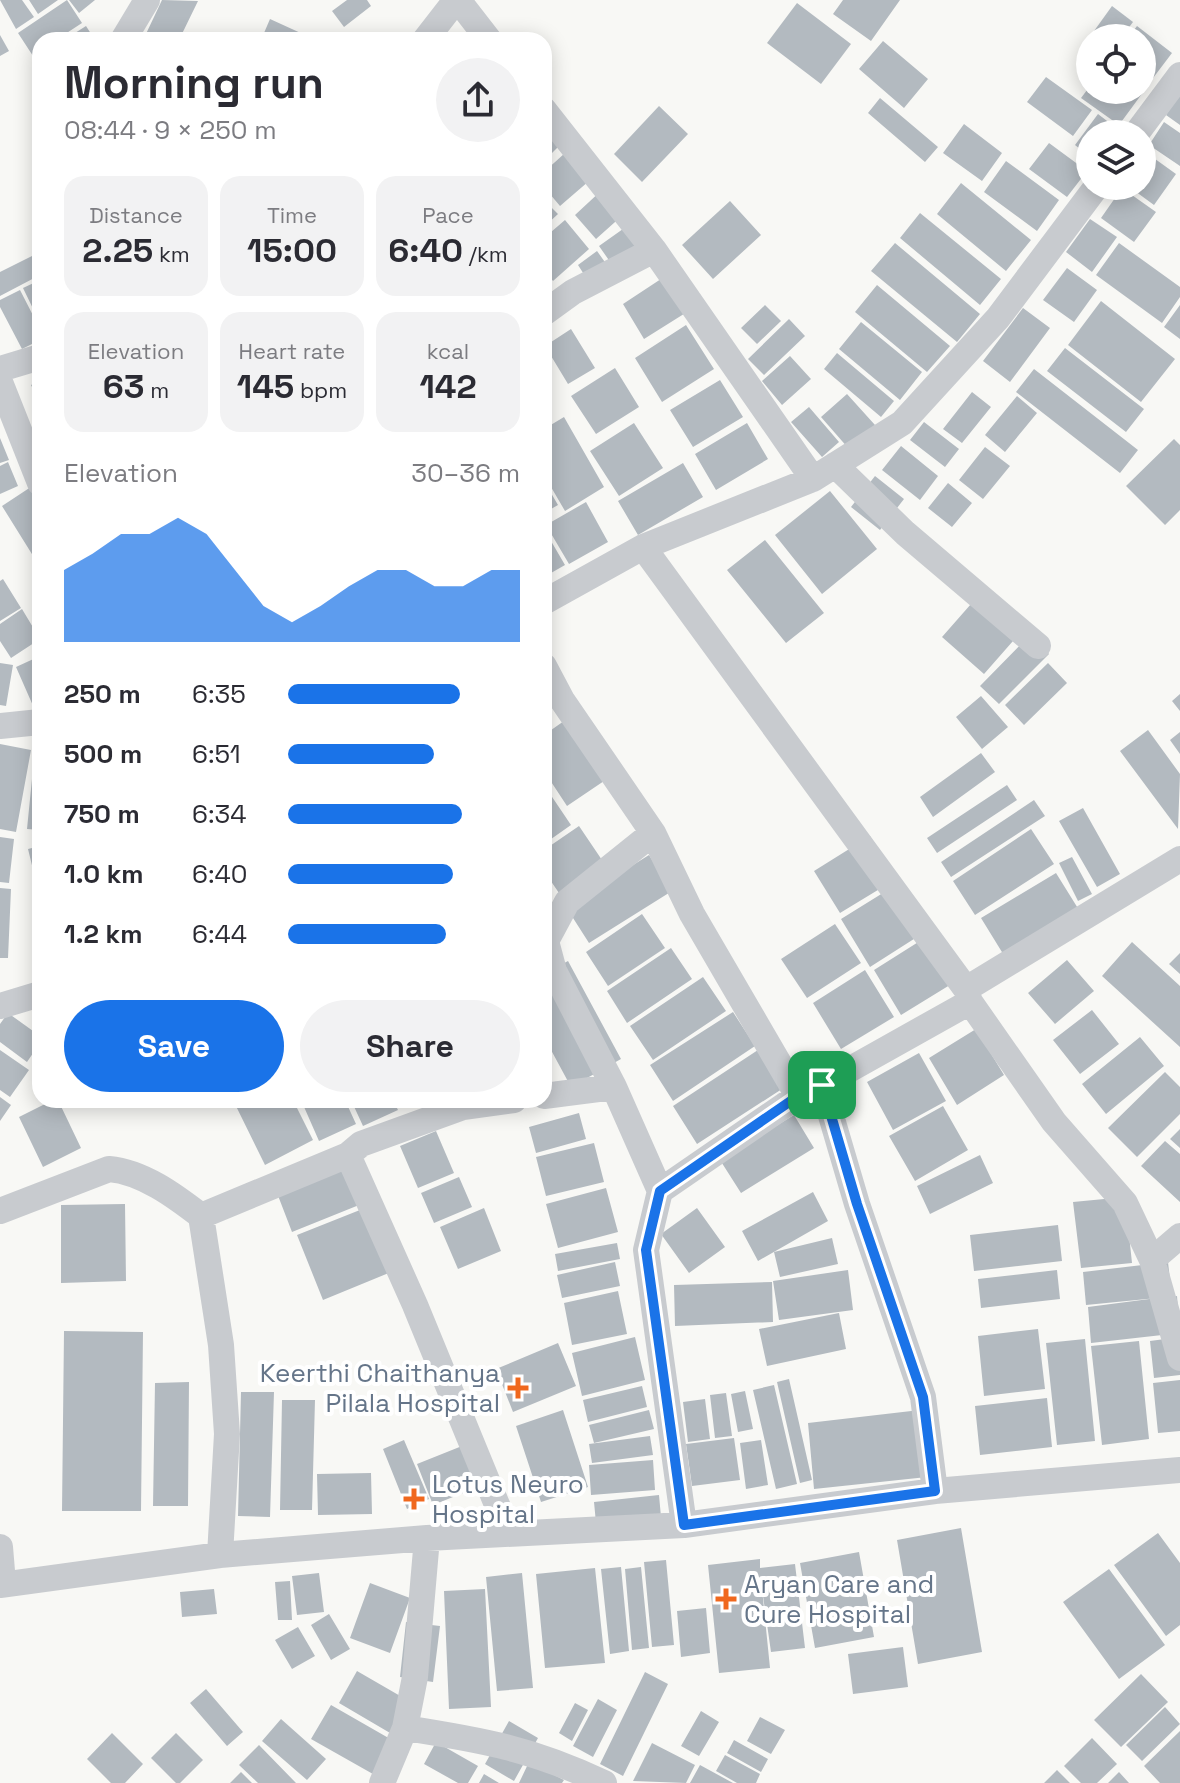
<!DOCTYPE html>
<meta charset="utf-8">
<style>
:root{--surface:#fff;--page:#f2f2f3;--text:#2b2b33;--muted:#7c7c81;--accent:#1a73e8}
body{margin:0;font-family:"Space Grotesk",sans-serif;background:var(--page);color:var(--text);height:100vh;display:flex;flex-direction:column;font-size:30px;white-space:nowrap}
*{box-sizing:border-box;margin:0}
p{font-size:26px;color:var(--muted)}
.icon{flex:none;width:44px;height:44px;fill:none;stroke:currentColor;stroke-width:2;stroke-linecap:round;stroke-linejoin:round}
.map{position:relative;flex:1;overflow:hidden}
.drawer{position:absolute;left:32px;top:32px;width:520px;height:1076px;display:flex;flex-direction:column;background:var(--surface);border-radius:24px;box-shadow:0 4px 20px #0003}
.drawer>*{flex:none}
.fabs{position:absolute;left:1076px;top:24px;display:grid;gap:16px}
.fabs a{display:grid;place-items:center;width:80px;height:80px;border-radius:50%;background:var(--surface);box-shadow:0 4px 20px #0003;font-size:40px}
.pin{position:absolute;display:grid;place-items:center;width:68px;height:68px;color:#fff;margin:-34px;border-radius:16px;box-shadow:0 4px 12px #0006}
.round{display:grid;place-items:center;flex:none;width:84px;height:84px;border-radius:42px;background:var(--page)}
.headline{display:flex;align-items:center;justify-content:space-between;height:136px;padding:0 32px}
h1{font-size:44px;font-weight:600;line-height:60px}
.figures{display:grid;grid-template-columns:repeat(3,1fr);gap:12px;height:136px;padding:8px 32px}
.figures div{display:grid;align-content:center;border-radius:20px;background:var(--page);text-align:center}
.figures b{font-size:34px;font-weight:600}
.figures small{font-size:22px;font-weight:400}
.figures p{font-size:22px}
.chart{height:224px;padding:16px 32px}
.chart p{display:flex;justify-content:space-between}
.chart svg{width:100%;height:144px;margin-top:8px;fill:var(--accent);opacity:.7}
.cta{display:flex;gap:16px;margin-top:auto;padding:16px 32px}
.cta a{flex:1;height:92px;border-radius:48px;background:var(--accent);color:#fff;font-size:32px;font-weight:600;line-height:92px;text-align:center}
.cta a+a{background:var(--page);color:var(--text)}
ul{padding:0 32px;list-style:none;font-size:26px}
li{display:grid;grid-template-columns:128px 96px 1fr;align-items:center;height:60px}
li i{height:20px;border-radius:10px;background:var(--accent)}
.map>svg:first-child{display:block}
.building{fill:#b3bac0}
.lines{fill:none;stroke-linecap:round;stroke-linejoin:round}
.street{stroke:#c8cbcf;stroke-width:26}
.route-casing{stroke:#fff;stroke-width:16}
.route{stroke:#1a73e8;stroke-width:10}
.poi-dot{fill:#f0681e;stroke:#fff;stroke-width:3}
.labels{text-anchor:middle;stroke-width:8;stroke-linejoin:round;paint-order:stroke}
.poi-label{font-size:26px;fill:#657589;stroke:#fff;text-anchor:start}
</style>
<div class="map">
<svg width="1180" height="1783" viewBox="0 0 1180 1783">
<rect width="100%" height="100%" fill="#f8f8f5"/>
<!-- building -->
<path class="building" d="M0,0H22L34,17L16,29Z
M29,0H58L38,14Z
M67,0L82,23L56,40H40V51L33,56L18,33Z
M69,0H95L79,13Z
M162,0L198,1L179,40H154L145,36Z
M347,0H367L371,6L344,27L332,11Z
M843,0H900L871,41L833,14Z
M797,3L851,44L821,84L767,43Z
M1112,6L1133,22L1121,38H1089Z
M270,19L316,40H261Z
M86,26L95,40H64Z
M1137,26L1172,53L1147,86L1142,82V38H1128Z
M0,35L9,51L0,56Z
M883,41L928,79L904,108L859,69Z
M1046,77L1092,110L1073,136L1027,102Z
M1090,86V90L1144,91L1119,125L1081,98Z
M1180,93V125L1166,115Z
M880,98L938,147L925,162L868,113Z
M659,106L688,134L642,182L614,154Z
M1098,114L1124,134H1090V157L1075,145Z
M1164,122L1180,133V166L1149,145Z
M964,124L1002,153L982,181L943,153Z
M544,125L562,143L544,161Z
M1049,143L1087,171L1067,197L1029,169Z
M1144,151L1176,174L1154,205L1128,186H1142Z
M565,153L589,181L560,206L544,187V172Z
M1006,161L1059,200L1037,231L984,192Z
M961,183L1031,240L1006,271L937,214Z
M1122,188L1156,212L1134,242L1101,218Z
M603,189L624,214L596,239L575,215Z
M544,200L558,214L544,227Z
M730,201L761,235L713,279L682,245Z
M920,213L1001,279L980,305L900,238Z
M1090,219L1117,237L1092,272L1066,252Z
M565,220L589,249L553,281L544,270V238Z
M630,224L644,244L613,266L599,246Z
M895,243L980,314L957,342L871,271Z
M1119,243L1180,287V297L1162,323L1096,275Z
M597,251L607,265L587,279L578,265Z
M40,252V275L0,296V272Z
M1067,268L1097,290L1074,322L1043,300Z
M664,277L687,312L644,339L623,304Z
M40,280V323L23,288Z
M877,285L950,346L927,372L855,312Z
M20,290L40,329V340L22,349L0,307V300Z
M1101,301L1175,359L1141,402L1068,345Z
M765,305L781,321L757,344L741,328Z
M1180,305V339L1164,327Z
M1023,308L1050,328L1010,382L983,361Z
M789,319L805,336L764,375L748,359Z
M861,322L922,372L900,400L839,349Z
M686,325L714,369L662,402L635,358Z
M571,329L595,368L568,384L545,346Z
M1065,348L1144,409L1126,432L1047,371Z
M837,353L894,401L881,417L824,369Z
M790,356L811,379L782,405L762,381Z
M615,368L639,407L596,434L571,396Z
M1034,369L1138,450L1120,473L1016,392Z
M40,380V403L31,385Z
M720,380L743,417L693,447L670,410Z
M972,392L991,407L962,443L943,429Z
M847,394L875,425L849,449L821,417Z
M1017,396L1037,413L1005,452L985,435Z
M809,407L839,442L822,457L791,422Z
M564,417L604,487L565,511L544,475V429Z
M924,422L959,449L945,467L910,440Z
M634,423L663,468L619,496L590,451Z
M747,423L768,459L716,490L695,454Z
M0,438L9,460L0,463Z
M1174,439L1180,445V510L1165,525L1126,486Z
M901,446L938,476L920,500L882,470Z
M985,447L1010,466L983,499L959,480Z
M8,462L18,486L0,494V466Z
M683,463L703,497L638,535L618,501Z
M875,476L904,499L880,530L851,507Z
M40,481V567L2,506Z
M544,481L558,505L544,513Z
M948,483L972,503L952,527L928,508Z
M830,491L877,549L822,594L775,535Z
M586,502L608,542L569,564L546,525Z
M544,529L565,565L544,577Z
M765,540L824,613L786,643L727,570Z
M3,579L21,608L0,621V581Z
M971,604L1013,641L984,674L942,637Z
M22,609L40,639L11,658L0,641V624Z
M1030,635L1049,654L999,704L980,686Z
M40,656V706L34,708L16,667Z
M0,663L13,665L6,706L0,705Z
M1048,663L1067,683L1024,725L1005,705Z
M1180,694V711L1172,701Z
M981,696L1008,727L982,749L956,717Z
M564,721L604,781L567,806L544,771V735Z
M1148,730L1180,774L1178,829L1120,751Z
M1180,732V754L1170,740Z
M0,744L31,750L16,832L0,829Z
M35,749H40V830L27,829Z
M981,753L995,772L933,817L920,797Z
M544,785L571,825L544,844Z
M1007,785L1017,800L937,853L927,838Z
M1034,800L1045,816L951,877L941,862Z
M1083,808L1120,874L1097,887L1059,821Z
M579,826L604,863L559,893L544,871V850Z
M1031,829L1054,864L975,915L953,881Z
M870,836L896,879L840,913L814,871Z
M0,837L14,839L9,883L0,882Z
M40,846V894H39L28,849Z
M649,855L672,891L589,943L566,907Z
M1072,857L1092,894L1078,901L1059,863Z
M1056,873L1079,910L1005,957L981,918Z
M899,883L928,930L870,967L841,919Z
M0,888L11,889L8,958H0Z
M642,914L665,948L608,986L586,952Z
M835,924L861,963L807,998L781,959Z
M931,934L958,980L901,1015L874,970Z
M1132,942L1180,986V1047L1102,976Z
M671,948L692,979L627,1023L607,991Z
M1180,953V974L1169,964Z
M1067,960L1094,991L1055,1024L1028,993Z
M568,961L621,1059L571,1087L544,1037V974Z
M865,970L894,1017L841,1049L813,1003Z
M703,977L726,1011L653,1060L630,1026Z
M1092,1010L1119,1044L1080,1074L1053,1040Z
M733,1012L755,1046L673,1101L650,1065Z
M8,1013L40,1036V1043L27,1062L0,1042V1024Z
M976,1029L1004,1075L957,1105L929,1058Z
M1140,1037L1164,1066L1106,1114L1082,1084Z
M761,1048L785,1087L697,1144L673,1106Z
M0,1050L29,1070L10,1097L0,1090Z
M919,1053L946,1101L893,1130L867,1082Z
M1165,1072L1180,1087V1114L1137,1157L1108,1128Z
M0,1097L11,1105L0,1121Z
M53,1100H58L81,1148L43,1167L19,1117Z
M233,1100H293L313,1140L265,1165Z
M301,1100H345L356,1124L319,1141Z
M351,1100H393L398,1110L363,1126Z
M943,1106L968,1150L915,1181L889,1136Z
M579,1113L586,1139L536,1153L529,1127Z
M794,1115L814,1148L741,1193L720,1160Z
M1180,1129V1148L1170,1139Z
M436,1131L454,1173L418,1188L400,1146Z
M1165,1141L1180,1154V1202L1141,1166Z
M594,1143L604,1182L546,1196L536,1157Z
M980,1155L993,1183L930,1214L917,1186Z
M354,1162L369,1201L292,1232L277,1193Z
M459,1177L472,1207L434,1223L421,1193Z
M606,1188L618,1232L558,1248L546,1204Z
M813,1192L828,1221L758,1261L742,1231Z
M1125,1197L1132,1263L1081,1268L1073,1202Z
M125,1204L126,1281L61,1283V1205Z
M370,1206L396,1270L323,1300L297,1235Z
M484,1208L501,1251L458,1269L440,1227Z
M697,1208L725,1247L689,1273L661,1234Z
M1058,1225L1062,1261L974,1271L970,1235Z
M832,1238L838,1264L780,1277L774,1252Z
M617,1243L620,1259L558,1271L555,1254Z
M615,1262L620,1286L562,1298L557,1275Z
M1168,1262L1172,1297L1177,1296L1180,1333L1091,1343L1088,1307L1157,1298L1086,1305L1083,1272Z
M848,1270L853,1310L779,1320L773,1281Z
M1057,1270L1060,1299L981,1308L978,1279Z
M772,1282L773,1322L675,1326L674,1285Z
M618,1291L627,1334L572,1345L564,1303Z
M839,1313L846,1349L767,1366L759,1329Z
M1038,1329L1045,1389L984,1396L978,1336Z
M64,1331L143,1332L141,1511H62Z
M635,1337L645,1380L582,1396L572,1353Z
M1180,1337V1375L1154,1378L1150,1341Z
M1085,1339L1095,1441L1057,1445L1046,1343Z
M1139,1341L1149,1439L1102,1445L1091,1346Z
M558,1343L576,1386L513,1412L496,1369Z
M789,1379L812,1480L800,1483L777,1382Z
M1180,1380V1431L1158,1433L1153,1383Z
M189,1382L188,1506H153L155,1383Z
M774,1385L797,1484L776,1489L753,1390Z
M642,1386L647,1407L588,1422L583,1400Z
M745,1391L753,1429L738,1432L731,1394Z
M241,1392H274L270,1517L238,1516Z
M726,1393L732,1436L715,1438L710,1395Z
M1047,1398L1052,1447L980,1455L975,1406Z
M705,1399L710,1439L688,1442L683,1402Z
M282,1400H315L312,1510H280Z
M563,1410L588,1487L541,1502L516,1426Z
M649,1410L654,1429L594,1443L589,1425Z
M920,1410L927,1477L814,1489L808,1423Z
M650,1436L653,1455L592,1463L589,1444Z
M734,1438L740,1480L692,1486L686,1444Z
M404,1440L429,1499L407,1509L383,1449Z
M761,1440L768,1485L746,1489L740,1443Z
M472,1442L488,1483L433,1505L417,1464Z
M653,1460L655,1490L591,1495L589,1465Z
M371,1473L372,1514L318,1515L317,1474Z
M659,1495L661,1517L596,1523L594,1502Z
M961,1528L982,1652L918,1664L897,1540Z
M1158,1533L1180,1563V1625L1166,1636L1114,1565Z
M859,1552L874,1637L815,1648L800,1563Z
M760,1559V1568L795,1564L805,1648L771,1652L762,1589L770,1668L719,1673L708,1565Z
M666,1560L674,1645L652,1647L644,1562Z
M621,1567L629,1651L610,1654L601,1569Z
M641,1567L649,1648L632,1650L625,1569Z
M595,1568L605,1663L545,1668L536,1574Z
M1109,1569L1165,1645L1119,1679L1063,1602Z
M319,1573L324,1612L297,1615L292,1576Z
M522,1573L533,1688L497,1691L486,1577Z
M290,1581L292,1620H278L275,1582Z
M370,1583L410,1598L390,1653L350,1638Z
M214,1589L217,1614L182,1617L180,1592Z
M485,1589L491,1707L449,1709L444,1591Z
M706,1608L710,1653L681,1657L677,1611Z
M329,1614L350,1649L331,1660L311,1625Z
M406,1622L440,1626L433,1682L400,1677Z
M298,1627L315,1656L292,1669L275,1640Z
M903,1647L908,1687L853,1694L848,1654Z
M357,1671L421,1708L402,1740L339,1703Z
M645,1672L668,1684L623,1776L600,1764Z
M1141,1674L1168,1702L1121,1747L1094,1720Z
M206,1689L243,1732L227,1746L190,1703Z
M598,1699L617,1710L593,1757L573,1746Z
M575,1703L588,1710L572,1741L559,1733Z
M331,1705L399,1744L380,1778L311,1739Z
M1165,1707L1180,1724L1142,1761L1126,1745Z
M701,1711L719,1722L699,1756L681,1746Z
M760,1717L785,1730L771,1754L747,1741Z
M281,1719L326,1759L307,1780L262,1741Z
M509,1721L538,1738L514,1781L485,1764Z
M1180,1731V1783H1160L1144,1766Z
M112,1733L143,1764L125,1783H111L87,1759Z
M176,1733L203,1760L180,1783H176L151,1758Z
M1092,1738L1117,1764L1097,1783H1081L1064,1766Z
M734,1740L768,1759L761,1772L727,1753Z
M436,1742L478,1766L468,1783H458L424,1764Z
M652,1743L695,1765L686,1783L633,1781Z
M259,1745L296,1783H258L239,1765Z
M725,1755L760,1774L756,1783H737L716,1771Z
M529,1762L564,1780L562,1783H519Z
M700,1765L733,1783H690Z
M1057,1770L1070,1783H1044Z
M241,1772L252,1783H230Z
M1119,1772L1129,1783H1108Z
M484,1774L499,1783H479Z"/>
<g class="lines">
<!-- street -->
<path class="street" d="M458,0L489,40
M123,40L147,0
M425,40L456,0
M544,110L654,250L813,479
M1136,134L1180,75
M544,313L573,292L654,250
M0,369L40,357
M0,382L40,483
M835,465L905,533L1038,646
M643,547L966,989
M544,602L643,547L813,479L902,423L998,318L1097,186
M544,666L562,700L653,833L692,914L798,1096
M0,726L40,722
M970,1002L966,989L1180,859
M0,1006L40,994
M822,1085L970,1002L1054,1122L1125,1203L1152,1260L1180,1358
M614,1087L554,971L546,941L567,902L653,833
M544,1096L614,1087L660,1191L798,1096L822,1085L857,1204L923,1397L935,1491
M348,1155L415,1305L509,1534
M660,1191L646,1250L684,1525
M0,1211L109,1169C143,1172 175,1196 201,1216
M1152,1260L1180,1236
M0,1547L3,1583
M220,1555L227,1434L221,1345L201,1216L348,1155L361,1144L463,1107L514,1100
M0,1585L220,1555L427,1538L684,1525L935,1491L1180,1470
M405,1728C482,1740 533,1749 604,1783
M382,1783L405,1728L415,1677L427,1538"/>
</g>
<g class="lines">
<!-- route casing -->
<g class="route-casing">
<path id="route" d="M822,1085L857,1204L923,1397L935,1491L684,1525L646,1250L660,1191L798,1096Z"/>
</g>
<!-- route -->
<use href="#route" class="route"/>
</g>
<!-- markers -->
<g class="poi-dot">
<path d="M514 1376h8v8h8v8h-8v8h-8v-8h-8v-8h8z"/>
<path d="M410 1487h8v8h8v8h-8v8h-8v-8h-8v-8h8z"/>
<path d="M722 1587h8v8h8v8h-8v8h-8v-8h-8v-8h8z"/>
</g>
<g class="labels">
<!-- poi labels -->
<g class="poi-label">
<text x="500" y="1382" text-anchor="end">Keerthi Chaithanya<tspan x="500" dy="30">Pilala Hospital</tspan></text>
<text x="432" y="1493">Lotus Neuro<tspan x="432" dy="30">Hospital</tspan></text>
<text x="744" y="1593">Aryan Care and<tspan x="744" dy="30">Cure Hospital</tspan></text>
</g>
</g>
</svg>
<div class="fabs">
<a><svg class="icon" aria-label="locate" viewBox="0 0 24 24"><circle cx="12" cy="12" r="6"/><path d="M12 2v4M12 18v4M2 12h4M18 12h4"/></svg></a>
<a><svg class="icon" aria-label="layers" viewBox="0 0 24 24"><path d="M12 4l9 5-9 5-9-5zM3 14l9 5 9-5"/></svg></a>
</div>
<div class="pin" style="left:822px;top:1085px;background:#1e9e55"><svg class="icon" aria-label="arrive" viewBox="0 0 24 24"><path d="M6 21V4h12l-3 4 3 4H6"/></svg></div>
<section class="drawer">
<div class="headline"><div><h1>Morning run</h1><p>08:44 · 9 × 250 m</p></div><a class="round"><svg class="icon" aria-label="share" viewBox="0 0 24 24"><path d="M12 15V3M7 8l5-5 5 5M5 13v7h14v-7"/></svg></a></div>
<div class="figures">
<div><p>Distance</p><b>2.25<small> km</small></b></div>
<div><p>Time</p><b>15:00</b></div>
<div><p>Pace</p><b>6:40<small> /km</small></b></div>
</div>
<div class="figures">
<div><p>Elevation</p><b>63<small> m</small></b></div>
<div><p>Heart rate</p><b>145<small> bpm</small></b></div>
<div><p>kcal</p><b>142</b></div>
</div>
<div class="chart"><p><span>Elevation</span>30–36 m</p>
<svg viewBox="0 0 160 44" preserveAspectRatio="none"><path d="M0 44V22L10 17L20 11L30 11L40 6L50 11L60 22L70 33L80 38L90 33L100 27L110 22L120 22L130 27L140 27L150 22L160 22V44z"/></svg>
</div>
<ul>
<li><b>250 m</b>6:35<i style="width:74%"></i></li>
<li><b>500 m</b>6:51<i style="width:63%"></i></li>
<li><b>750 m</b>6:34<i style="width:75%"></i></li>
<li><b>1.0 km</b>6:40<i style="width:71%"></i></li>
<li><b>1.2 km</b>6:44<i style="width:68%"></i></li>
</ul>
<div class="cta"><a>Save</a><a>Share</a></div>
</section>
</div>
